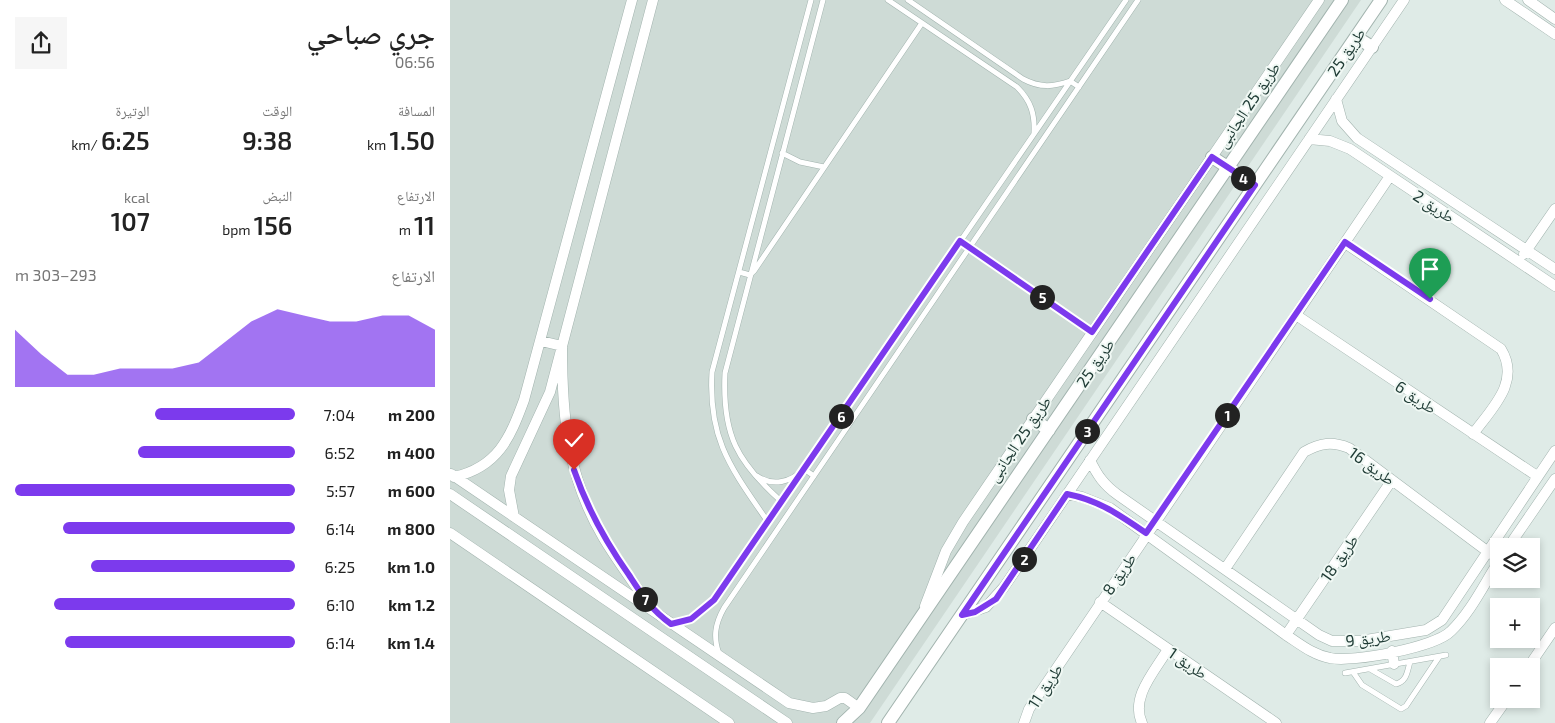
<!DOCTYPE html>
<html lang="ar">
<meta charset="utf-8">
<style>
:root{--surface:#fff;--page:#f6f6f6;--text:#222;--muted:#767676;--accent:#7c3aed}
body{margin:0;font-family:"Exo 2","Noto Naskh Arabic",sans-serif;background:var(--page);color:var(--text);direction:rtl;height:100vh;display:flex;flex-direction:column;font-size:19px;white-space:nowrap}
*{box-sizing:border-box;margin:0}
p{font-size:16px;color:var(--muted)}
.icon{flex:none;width:28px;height:28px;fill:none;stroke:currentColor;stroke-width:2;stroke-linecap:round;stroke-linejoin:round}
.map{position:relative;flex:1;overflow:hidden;direction:ltr}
.sheet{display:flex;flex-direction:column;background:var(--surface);width:450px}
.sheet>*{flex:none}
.tools{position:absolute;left:1040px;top:538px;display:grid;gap:10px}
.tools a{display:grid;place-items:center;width:50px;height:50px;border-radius:0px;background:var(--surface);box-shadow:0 2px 8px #0003;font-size:25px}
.pin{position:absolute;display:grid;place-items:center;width:42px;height:42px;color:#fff;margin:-51px -21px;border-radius:50% 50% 50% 0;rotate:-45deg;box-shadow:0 0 5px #0007}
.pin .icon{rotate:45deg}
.km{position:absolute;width:25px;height:25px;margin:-12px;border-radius:50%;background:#222;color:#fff;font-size:14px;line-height:25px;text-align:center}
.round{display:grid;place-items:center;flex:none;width:52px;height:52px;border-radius:0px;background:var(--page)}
.summary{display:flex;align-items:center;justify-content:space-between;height:85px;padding:0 15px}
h1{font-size:28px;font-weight:600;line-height:38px}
.stats{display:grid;grid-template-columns:repeat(3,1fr);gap:8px;height:85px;padding:5px 15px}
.stats div{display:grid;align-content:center}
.stats b{font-size:25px;font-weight:600}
.stats small{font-size:14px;font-weight:400}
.stats p{font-size:14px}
.chart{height:140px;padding:10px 15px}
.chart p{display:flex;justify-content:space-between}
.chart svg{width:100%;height:90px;margin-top:5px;fill:var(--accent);opacity:.7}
ul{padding:0 15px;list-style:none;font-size:16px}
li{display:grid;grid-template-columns:80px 60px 1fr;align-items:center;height:38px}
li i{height:12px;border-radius:6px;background:var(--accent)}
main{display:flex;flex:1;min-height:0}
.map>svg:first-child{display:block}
.built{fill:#cedbd6}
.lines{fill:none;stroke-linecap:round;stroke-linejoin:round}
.service-casing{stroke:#a2b3ae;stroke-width:6}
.minor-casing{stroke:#a2b3ae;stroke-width:11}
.tertiary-casing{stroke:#a2b3ae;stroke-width:14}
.service{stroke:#fff;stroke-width:5}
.minor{stroke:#fff;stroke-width:10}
.tertiary{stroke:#fff;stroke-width:12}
.route-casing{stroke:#fff;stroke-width:10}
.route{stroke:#7c3aed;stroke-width:6}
.labels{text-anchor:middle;stroke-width:4;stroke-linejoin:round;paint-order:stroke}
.street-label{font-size:16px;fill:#203c36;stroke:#f0f8f4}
</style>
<main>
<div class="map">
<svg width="1105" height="723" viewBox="0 0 1105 723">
<rect width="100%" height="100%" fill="#dfebe7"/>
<!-- built -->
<path class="built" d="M0,0H911L420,723H0Z"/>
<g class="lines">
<!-- service casing -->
<g class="service-casing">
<path id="service" d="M438,0L567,87C581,101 585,114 584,133
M458,0L573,79C590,88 603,87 620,81L629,87
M332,153L350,162L374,167
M511,241L642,332
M289,272L300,275L304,271L472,23
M307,476C323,487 341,482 354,469L364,476
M332,502C287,462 272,435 275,373L373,0
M318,522C281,468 258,440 262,372L361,0
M223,624L250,614L264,600L676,0
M269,654C263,637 265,624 274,608L688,0
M920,669L946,684C957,681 957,672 960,662
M903,672L912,685L951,709L956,706L989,657
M895,673L996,655"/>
</g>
<!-- minor casing -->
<g class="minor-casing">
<path id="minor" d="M1055,0L1105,34
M1078,0L1105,19
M886,99L892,121L907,138L1105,269
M859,139L880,141L900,149L1105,286
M895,243L1051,349C1071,382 1042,408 1023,434
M1074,254L1105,209
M846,315L1087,476
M91,341L112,346C112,416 117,476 153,537C167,561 185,584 200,607
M640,460C647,475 654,485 668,495L869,635L882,641H910L976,630L992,620L1105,451
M1,474L339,703L363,708L376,706L390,698H395L409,708
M4,477C48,467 60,438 74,400L182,0
M0,494L337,723
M617,494L632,497L660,508L836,635C850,644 863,655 880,658C902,663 986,647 1001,631C1021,612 1034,584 1049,561
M64,517L59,490L61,476L100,392L203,0
M0,533L279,723
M1059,546L1105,479
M775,569L854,452C870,443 882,441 899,448L1041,554
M650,602L826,723
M475,606L496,551L513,522L869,0
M512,615L536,607L554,587L954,0
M836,635L942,480
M942,651L944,664
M1079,666L1105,628
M574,723L579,709L940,176
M692,723C680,697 705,671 718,649
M1040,723L1057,699"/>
</g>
<!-- tertiary casing -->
<g class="tertiary-casing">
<path id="tertiary" d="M906,37L922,47
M762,157L805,185
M583,419L599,430
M393,723L409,708L892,0
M438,723L931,0"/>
</g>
<!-- service -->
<use href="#service" class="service"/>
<!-- minor -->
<use href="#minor" class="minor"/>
<!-- tertiary -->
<use href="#tertiary" class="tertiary"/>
</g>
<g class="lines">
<!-- route casing -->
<g class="route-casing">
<path id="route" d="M124,470C137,508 155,541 179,575C192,595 201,610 221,624L241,619L264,600L510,241L642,332L762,157L805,185L512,615L525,612L546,599L617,494C648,500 670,515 696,533L895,242L980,299"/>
</g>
<!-- route -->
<use href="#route" class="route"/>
</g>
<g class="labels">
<!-- street labels -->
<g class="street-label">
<text transform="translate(896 52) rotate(-56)" y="6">طريق 25</text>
<text transform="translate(798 105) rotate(-56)" y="6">طريق 25 الجانبى</text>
<text transform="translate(984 206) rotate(33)" y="6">طريق 2</text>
<text transform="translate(645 363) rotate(-56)" y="6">طريق 25</text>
<text transform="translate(966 397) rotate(34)" y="6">طريق 6</text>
<text transform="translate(569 439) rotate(-56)" y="6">طريق 25 الجانبى</text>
<text transform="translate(922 466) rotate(36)" y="6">طريق 16</text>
<text transform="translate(889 558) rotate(-55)" y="6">طريق 18</text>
<text transform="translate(669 574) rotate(-56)" y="6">طريق 8</text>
<text transform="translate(918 638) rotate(-7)" y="6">طريق 9</text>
<text transform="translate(738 663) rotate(34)" y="6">طريق 1</text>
<text transform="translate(595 686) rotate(-57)" y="6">طريق 11</text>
</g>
</g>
</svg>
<div class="tools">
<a><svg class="icon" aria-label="layers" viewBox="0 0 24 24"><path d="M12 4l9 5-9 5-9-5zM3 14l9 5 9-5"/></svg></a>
<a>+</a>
<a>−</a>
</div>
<div class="pin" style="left:980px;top:299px;background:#1e9e55"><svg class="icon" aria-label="arrive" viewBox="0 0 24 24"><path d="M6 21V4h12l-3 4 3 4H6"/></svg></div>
<div class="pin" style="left:124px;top:470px;background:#d93025"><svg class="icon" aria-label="check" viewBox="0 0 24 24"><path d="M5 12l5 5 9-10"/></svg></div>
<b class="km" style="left:777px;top:415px">1</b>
<b class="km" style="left:574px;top:559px">2</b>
<b class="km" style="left:637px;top:431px">3</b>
<b class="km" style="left:793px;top:178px">4</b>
<b class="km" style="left:592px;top:297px">5</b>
<b class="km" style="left:391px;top:416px">6</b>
<b class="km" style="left:195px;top:599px">7</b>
</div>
<section class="sheet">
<div class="summary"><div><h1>جري صباحي</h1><p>06:56</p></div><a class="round"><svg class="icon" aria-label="share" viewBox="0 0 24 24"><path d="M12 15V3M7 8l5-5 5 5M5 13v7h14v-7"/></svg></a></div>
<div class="stats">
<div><p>المسافة</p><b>1.50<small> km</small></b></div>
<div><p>الوقت</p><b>9:38</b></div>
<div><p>الوتيرة</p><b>6:25<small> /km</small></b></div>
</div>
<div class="stats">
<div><p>الارتفاع</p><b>11<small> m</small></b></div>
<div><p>النبض</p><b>156<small> bpm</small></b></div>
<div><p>kcal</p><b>107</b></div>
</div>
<div class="chart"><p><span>الارتفاع</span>293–303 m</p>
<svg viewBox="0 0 160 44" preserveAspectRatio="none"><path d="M0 44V16L10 28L20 38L30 38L40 35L50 35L60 35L70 32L80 22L90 12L100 6L110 9L120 12L130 12L140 9L150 9L160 16V44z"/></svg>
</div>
<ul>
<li><b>200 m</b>7:04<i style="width:50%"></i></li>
<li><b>400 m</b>6:52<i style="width:56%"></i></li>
<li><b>600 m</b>5:57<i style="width:100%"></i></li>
<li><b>800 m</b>6:14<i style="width:83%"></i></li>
<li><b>1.0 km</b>6:25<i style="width:73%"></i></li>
<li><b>1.2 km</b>6:10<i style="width:86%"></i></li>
<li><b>1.4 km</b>6:14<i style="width:82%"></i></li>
</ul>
</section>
</main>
